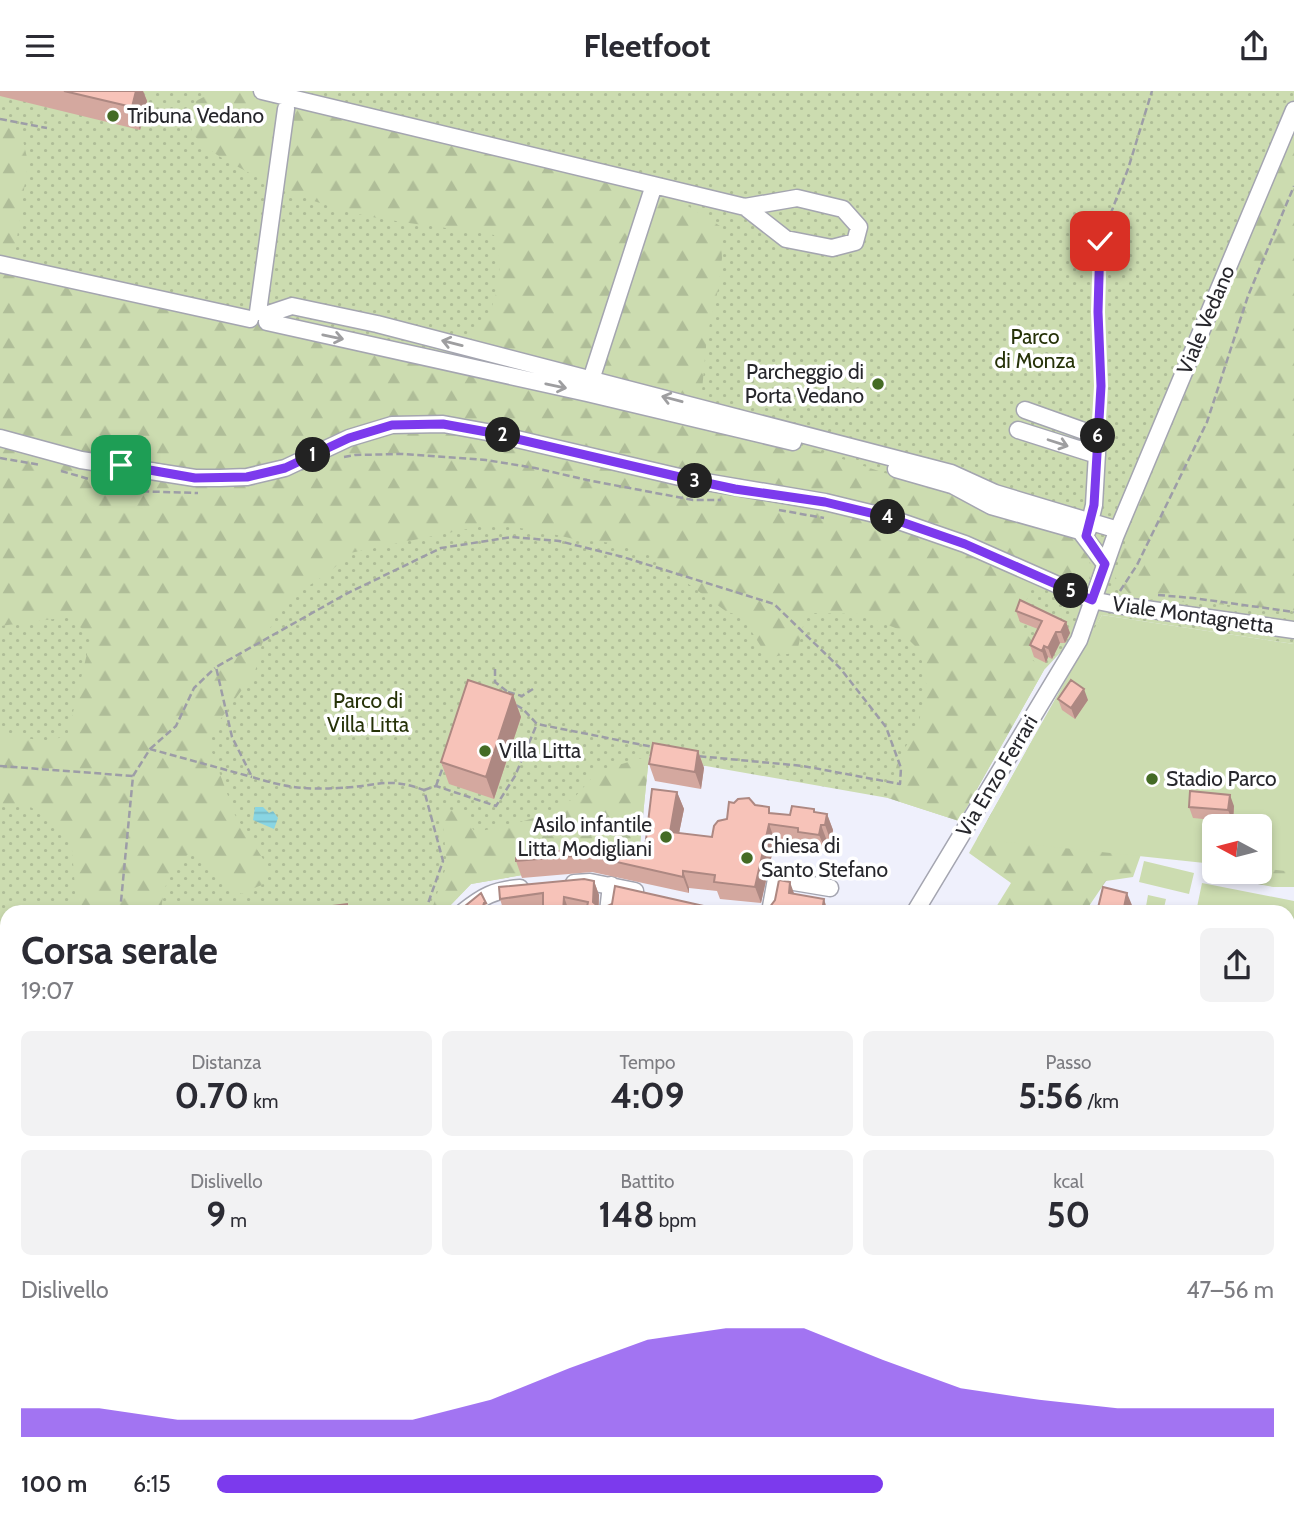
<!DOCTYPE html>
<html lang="it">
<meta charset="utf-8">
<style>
:root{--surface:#fff;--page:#f2f2f3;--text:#2b2b33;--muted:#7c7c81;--accent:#7c3aed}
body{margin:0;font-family:Cabin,sans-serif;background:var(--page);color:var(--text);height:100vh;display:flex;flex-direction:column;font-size:26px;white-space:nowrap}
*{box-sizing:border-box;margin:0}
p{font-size:23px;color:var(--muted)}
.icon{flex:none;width:38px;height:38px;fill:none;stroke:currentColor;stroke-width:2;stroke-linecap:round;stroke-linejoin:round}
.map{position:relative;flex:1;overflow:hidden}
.panel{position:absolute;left:0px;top:814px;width:1295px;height:621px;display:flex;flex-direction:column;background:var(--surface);border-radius:21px 21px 0 0;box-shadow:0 4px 10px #0003}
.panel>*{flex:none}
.needle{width:46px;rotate:277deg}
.controls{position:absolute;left:1202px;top:723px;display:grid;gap:14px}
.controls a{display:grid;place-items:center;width:70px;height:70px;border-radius:10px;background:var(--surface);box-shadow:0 4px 10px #0003;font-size:35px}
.pin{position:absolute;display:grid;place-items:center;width:60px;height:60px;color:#fff;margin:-30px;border-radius:14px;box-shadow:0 4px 10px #0006}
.km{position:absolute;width:35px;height:35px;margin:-18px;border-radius:50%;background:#222;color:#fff;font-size:19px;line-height:35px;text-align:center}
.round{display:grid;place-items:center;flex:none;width:74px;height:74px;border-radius:10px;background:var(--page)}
.head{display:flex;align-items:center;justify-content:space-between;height:119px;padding:0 21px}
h1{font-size:38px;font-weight:800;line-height:52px}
.stats{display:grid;grid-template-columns:repeat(3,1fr);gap:10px;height:119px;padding:7px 21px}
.stats div{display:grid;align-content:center;border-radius:10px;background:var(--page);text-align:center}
.stats b{font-size:35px;font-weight:800}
.stats small{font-size:19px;font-weight:400}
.stats p{font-size:19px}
.chart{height:196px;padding:14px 21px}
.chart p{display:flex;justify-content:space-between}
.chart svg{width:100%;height:126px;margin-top:7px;fill:var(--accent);opacity:.7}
ul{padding:0 21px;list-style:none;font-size:23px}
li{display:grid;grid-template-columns:112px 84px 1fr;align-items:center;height:52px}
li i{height:18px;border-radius:9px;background:var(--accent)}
header{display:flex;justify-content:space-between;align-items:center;height:91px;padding:0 21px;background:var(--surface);font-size:32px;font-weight:800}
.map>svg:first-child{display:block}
.built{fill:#e1e3f6}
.grass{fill:url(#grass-dots)}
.forest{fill:url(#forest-firs)}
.garden{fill:#ccdcb0}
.water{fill:url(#water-rules)}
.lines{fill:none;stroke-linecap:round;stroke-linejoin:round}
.minor-casing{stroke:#a4a5b0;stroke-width:19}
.major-casing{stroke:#a4a5b0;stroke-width:24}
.path{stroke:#9d9da7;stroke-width:2.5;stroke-dasharray:7 3.5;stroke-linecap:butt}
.minor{stroke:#fff;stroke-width:16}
.major{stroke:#fff;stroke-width:21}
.wall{fill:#d4a89f}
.shaded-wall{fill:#ad8882}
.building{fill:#f7c3b9;stroke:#ad8882;stroke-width:2}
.oneway{stroke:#9e9ea0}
.route-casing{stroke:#fff;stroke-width:14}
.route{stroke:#7c3aed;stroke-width:9}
.poi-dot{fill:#446b25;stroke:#fff;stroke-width:2.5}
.labels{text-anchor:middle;stroke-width:7;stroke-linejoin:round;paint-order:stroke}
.poi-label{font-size:21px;fill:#27272c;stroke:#fff;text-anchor:start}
.street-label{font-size:21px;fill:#27272c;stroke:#fff}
.park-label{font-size:21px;fill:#263208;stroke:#fff}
</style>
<header><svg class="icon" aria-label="menu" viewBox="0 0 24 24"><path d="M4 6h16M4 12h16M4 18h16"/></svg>Fleetfoot<svg class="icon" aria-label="share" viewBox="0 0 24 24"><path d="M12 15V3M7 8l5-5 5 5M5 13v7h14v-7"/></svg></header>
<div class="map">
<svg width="1294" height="1434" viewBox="0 0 1294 1434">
<defs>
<pattern id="grass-dots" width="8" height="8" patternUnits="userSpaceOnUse" patternTransform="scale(1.75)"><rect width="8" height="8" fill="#ccdcb0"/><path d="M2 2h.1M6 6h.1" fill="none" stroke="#afbd98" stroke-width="1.8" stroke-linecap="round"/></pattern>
<pattern id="forest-firs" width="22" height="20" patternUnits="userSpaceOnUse" patternTransform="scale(1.75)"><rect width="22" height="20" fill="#ccdcb0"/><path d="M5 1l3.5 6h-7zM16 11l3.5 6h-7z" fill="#afbd98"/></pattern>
<pattern id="water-rules" width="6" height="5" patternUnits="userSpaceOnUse" patternTransform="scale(1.75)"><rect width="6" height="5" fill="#89d5e3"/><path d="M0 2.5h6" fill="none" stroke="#76b7c3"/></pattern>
</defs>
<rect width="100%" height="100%" fill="#eff0fc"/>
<!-- built -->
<path class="built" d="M1288,967H1294V1127L1288,1126Z"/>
<!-- grass -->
<path class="grass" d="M0,0H1294V553L1102,524L1088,551L1075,546L1044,579L959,730L888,707L649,665L639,764L471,793L444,821H7V1098L0,1095Z
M732,1428H770L777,1434H735Z"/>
<!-- forest -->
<path class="forest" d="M215,0H262L654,94L720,135L722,167L718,199L707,245L700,321L1070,443L1085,458L1092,479L1086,496L1079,497L1030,481C1029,500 1027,516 1018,532C1025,545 1041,550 1029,566L1044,579L959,730L888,707L899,666L917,638L927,597L920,560L898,538L860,523L806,522L797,561L768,567L742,525L727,521L647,463L614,452L578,449L540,440L492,433L350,462L331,480L295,504L276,526L262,553L255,581L214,637L209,653L235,724L270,779L262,794L251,798L242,803C219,794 212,772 191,761C169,779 164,793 161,821H77L72,759L64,738L26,713L0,716V643L51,651L68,642L91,546L69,526L0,535V22L21,41L28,71L14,168L450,264C492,239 509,189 494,144C457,138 420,134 383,128C337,121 284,101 242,78C223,68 205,58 191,41L196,10Z
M1294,43V519L1133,507L1114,485L1134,426Z
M1037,641L1145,752L1133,786L1106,790L1085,821H993L1011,792L969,762Z
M649,665L639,764L471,793L444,821H431L447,773L441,717L461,721L475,741L507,735L540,725L573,708L598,680Z
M1294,726V796H1273L1211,784L1212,758L1214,757V780H1260V736Z
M0,1027H7V1098L0,1095Z"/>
<!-- garden -->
<path class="garden" d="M1102,524L1294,553V781L1260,777V735H1214V773L977,748Z
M1144,770L1194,782L1189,803L1139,791Z
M1202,792L1294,810V881L1288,880V821H1196Z
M1148,804L1166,808L1163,821H1145Z
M1288,1064H1294V1099H1288Z"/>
<!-- water -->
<path class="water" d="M255,716H263L269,722L273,720L278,727L274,738L253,729Z"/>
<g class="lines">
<!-- minor casing -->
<g class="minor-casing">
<path id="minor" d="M262,0L745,116L797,107L843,118L859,136L855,151L832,157L786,148L745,116
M0,173L250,228
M258,221L286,18
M265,224L292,215L377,233L951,382L995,402L1118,439
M267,231L587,302L793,351
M589,295L654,94
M1025,319L1098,345L1094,414L1088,439
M1018,339L1097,364
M0,347L81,369L195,387H220L247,386L285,377L349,347L392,334L443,333L487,341L688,388L825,411L887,426L965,453L1092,509L1117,514L1294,539
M896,378L952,394L991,415L1080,440L1105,473
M574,792L590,791L635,800
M463,821C483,805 494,799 520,797
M608,821L611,794
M770,821L776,788L830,797
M915,821L1079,549L1115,446L1294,19
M1288,949L1294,948
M1288,1166L1294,1167
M0,1171L7,1172
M1288,1379L1294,1378
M122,1428V1434
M451,1428L452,1434
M1098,1428L1099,1434
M1265,1428L1266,1434
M698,1434V1428
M874,1434L877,1428"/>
</g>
<!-- major casing -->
<g class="major-casing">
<path id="major" d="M0,1115L7,1118
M804,1428L811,1434"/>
</g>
<!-- path -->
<path class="path" d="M0,28L47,37
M1099,331L1101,295L1098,221L1100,150L1128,78L1152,0
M344,366L355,364L402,363L486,369L535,377L587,389L693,409H721
M0,367L41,374
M61,380L131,400L198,402
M779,419L824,427
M1120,500L1137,474L1207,331L1248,205L1294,95
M1158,504L1193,507L1294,521
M495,578V591L508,601L507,603
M508,601L522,605L533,598
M516,614L523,618L537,633L653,656
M150,658L176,635L194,597L215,577
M0,675L133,685
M436,695L444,673
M424,699L436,695L496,715L515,685L537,633
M120,821L133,685L150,658L252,686
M425,821L443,770L424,699C387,685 375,696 338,697C305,699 284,696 252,686L232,646L216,576L346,503L441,457L512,446L559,450L623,466L774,513L840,577L886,636L901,677L900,693L803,675L697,665
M0,1037L7,1038
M778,1428L786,1434
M827,1428L834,1434"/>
<!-- minor -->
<use href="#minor" class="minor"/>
<!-- major -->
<use href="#major" class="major"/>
</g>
<!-- wall -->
<path class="wall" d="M0,0H143L147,10L140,39L0,5Z
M1016,520L1066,531L1070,542L1065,552H1060L1052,568L1048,566L1046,572L1034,566L1030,554L1038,538L1020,531Z
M513,604L521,626L494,708L449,693L441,671Z
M1058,608L1088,609L1075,628L1062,619Z
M698,660L704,677L701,698L655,690L649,673Z
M677,701L684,718L679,742L712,746L727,728L755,714L771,722L790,724L814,718L815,721L827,723L833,739L831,751L827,750L826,760L804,757L802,753L775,750L761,812L720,808L717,800L689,797V802L592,781L522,787L516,770L645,757Z
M1234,715L1233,731L1193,727L1189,716Z
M594,790L599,804V815L601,818H717L736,821H574L569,820V821H543V817L504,821L500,808Z
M486,812L489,821H456Z
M1288,976L1294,991L1293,1029H1288Z
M0,1185L7,1186V1251L2,1282H0Z
M1288,1201H1294V1224H1288Z
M0,1295H7V1369L0,1368Z
M17,1428H61L64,1434H18Z
M71,1428H108L105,1434H99L93,1432L92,1434H74Z
M196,1428H220V1434H199Z
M228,1428H342L343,1434H230Z
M361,1428H395L397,1434H363Z
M547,1428L548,1434H462Z
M587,1428H657L658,1434H566Z
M1019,1428H1082L1084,1434H1021Z
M1113,1428H1195V1434H1169L1168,1429L1141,1432V1434H1113Z
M1224,1428H1250V1429L1225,1431Z"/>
<!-- shaded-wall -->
<path class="shaded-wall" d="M136,0H143L147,10L140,39L132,16Z
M1066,531L1070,542L1065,552L1061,541Z
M1056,541L1060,552L1052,568L1048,557Z
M1044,555L1048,566L1046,572L1042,560Z
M1084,598L1088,609L1075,628L1071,617Z
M513,604L521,626L494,708L486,686Z
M698,660L704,677L701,698L695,681Z
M677,701L684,718L676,757L670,741Z
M1230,704L1234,715L1233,731L1228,719Z
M827,723L833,739L831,751L825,734Z
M769,733L775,750L761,812L755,796Z
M821,734L827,750L826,760L819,744Z
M683,780L689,797V802L683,786Z
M594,790L599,804L598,821L593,811Z
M790,791L795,805L789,802Z
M1127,802L1134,819L1133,821H1123Z
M564,806L569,820V821H563Z
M824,808L828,821H822Z
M484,812L487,821H481Z
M1289,976L1294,991L1293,1029L1288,1016Z
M7,1202V1228L4,1221Z
M0,1220L7,1239V1251L2,1282L0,1275Z
M4,1410L7,1419V1428H10V1434H1Z
M34,1428H37L39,1434H32Z
M47,1428H61L64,1434H48L46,1430Z
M84,1428H92L93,1432L92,1434H86Z
M101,1428H108L105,1434H103Z
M215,1428H220V1434H217Z
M336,1428H342L343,1434H337Z
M392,1428H395L397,1434H394Z
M542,1428H547L548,1434H545Z
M652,1428H657L658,1434H653Z
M728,1428H731L732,1434H726Z
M981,1428H986V1434H981Z
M1063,1428H1082L1084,1434H1055Z
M1137,1428H1139L1141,1434H1137Z"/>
<!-- building -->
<path class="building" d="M64,0H136L132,16Z
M1020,509L1066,531L1061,541H1056L1048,557L1044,555L1042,560L1030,554L1042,530L1016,520Z
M468,589L513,604L486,686L441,671Z
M1071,589L1084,598L1071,617L1058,608Z
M653,652L698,660L695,681L649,673Z
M652,698L677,701L670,741L712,746L714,735L718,730L727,728L729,711L734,712L738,708L749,707L755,714L769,716V722L790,724L792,715L814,718V721L827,723L825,734H821L819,744L798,741V737L769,733L755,796L714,791L715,784L683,780V786L586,764L516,770V767L606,752L645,757Z
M1190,700L1230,704L1228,719L1189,716Z
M584,788L594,790L593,811L601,818L612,813L615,795L717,818L736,821H586L588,811L564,806L563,821H543V802L500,808L499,796Z
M779,789L790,791L789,802L824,808L822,821H769V817L775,809Z
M1103,796L1127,802L1123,821H1097Z
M481,802L486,812H484L481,821H456L457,817L465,815Z
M347,813L348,821H294V820Z
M0,1185L7,1186V1202L4,1221H0Z
M1288,1201H1294V1213H1288Z
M0,1295H7V1359L0,1358Z
M1294,1311V1334H1292L1289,1312Z
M1294,1389V1434H1285V1428H1288V1390Z
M0,1410H4L1,1434H0Z
M17,1428H34L32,1434H27L16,1429Z
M128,1428H141V1434H128Z
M234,1428H336L337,1434H271V1433L234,1434Z
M405,1428H425L426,1434H406Z
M461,1428H542L492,1434H462Z
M593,1428L594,1434H566V1431Z
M630,1428H652L653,1434H631Z
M713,1428H728V1431L726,1434H716L713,1431Z
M898,1428H928L929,1432L936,1430L937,1434H899Z
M967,1428H981V1434H967Z
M1025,1428H1063L1055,1434H1029Z
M1113,1428H1137V1434H1113Z
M1168,1428H1182V1434H1169Z"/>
<!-- one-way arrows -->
<defs><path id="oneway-shaft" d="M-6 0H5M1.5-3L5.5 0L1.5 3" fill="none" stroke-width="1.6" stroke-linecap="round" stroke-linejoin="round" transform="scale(1.75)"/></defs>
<g class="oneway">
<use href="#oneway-shaft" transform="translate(333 246) rotate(12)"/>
<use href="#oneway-shaft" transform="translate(452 252) rotate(-166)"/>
<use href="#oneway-shaft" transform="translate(556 295) rotate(12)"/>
<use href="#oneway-shaft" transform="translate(672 308) rotate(-165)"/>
<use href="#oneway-shaft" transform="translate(1058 352) rotate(18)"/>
</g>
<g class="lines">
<!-- route casing -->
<g class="route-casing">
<path id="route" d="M121,374L195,387L247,386L285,377L349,347L392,334L443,333L487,341L688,388L735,398L825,411L887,426L965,453L1092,509L1105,473L1086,445L1094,414L1101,295L1098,221L1100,150"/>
</g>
<!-- route -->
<use href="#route" class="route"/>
</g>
<!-- markers -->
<g class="poi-dot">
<circle cx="113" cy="25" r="7"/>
<circle cx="878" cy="293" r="7"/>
<circle cx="485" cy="660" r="7"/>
<circle cx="1152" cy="688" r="7"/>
<circle cx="666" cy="746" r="7"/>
<circle cx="747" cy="767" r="7"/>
</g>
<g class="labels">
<!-- poi labels -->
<g class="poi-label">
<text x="127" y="32">Tribuna Vedano</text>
<text x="864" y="288" text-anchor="end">Parcheggio di<tspan x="864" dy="24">Porta Vedano</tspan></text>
<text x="499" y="667">Villa Litta</text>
<text x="1166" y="695">Stadio Parco</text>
<text x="652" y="741" text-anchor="end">Asilo infantile<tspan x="652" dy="24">Litta Modigliani</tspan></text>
<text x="761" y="762">Chiesa di<tspan x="761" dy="24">Santo Stefano</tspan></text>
</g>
<!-- street labels -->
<g class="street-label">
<text transform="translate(1206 229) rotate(-67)" y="7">Viale Vedano</text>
<text transform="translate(1193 524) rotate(8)" y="7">Viale Montagnetta</text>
<text transform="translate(997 685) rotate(-59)" y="7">Via Enzo Ferrari</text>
</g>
<!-- park labels -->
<g class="park-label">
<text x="1035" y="253">Parco<tspan x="1035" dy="24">di Monza</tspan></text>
<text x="368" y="617">Parco di<tspan x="368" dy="24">Villa Litta</tspan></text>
</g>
</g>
</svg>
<div class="controls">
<a><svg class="needle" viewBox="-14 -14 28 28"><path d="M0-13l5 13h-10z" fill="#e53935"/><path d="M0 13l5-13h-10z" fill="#7c7c81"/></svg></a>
</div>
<div class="pin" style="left:121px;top:374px;background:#1e9e55"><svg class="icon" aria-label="arrive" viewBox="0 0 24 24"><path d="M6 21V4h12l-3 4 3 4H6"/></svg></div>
<div class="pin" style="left:1100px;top:150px;background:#d93025"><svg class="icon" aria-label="check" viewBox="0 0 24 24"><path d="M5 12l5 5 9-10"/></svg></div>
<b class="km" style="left:313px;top:364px">1</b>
<b class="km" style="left:503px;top:344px">2</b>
<b class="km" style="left:695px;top:390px">3</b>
<b class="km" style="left:888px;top:426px">4</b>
<b class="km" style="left:1071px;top:500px">5</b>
<b class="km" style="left:1098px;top:345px">6</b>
<section class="panel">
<div class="head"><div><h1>Corsa serale</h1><p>19:07</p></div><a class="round"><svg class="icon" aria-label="share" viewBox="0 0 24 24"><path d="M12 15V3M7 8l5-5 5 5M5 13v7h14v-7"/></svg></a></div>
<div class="stats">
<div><p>Distanza</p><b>0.70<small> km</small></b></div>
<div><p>Tempo</p><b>4:09</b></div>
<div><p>Passo</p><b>5:56<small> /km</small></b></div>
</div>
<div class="stats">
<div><p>Dislivello</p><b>9<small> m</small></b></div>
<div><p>Battito</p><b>148<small> bpm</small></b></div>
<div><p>kcal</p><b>50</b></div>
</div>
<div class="chart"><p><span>Dislivello</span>47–56 m</p>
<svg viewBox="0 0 160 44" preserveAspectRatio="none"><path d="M0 44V34L10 34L20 38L30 38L40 38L50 38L60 31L70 20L80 10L90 6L100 6L110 17L120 27L130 31L140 34L150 34L160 34V44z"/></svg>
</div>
<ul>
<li><b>100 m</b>6:15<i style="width:63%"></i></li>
</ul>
</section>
</div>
